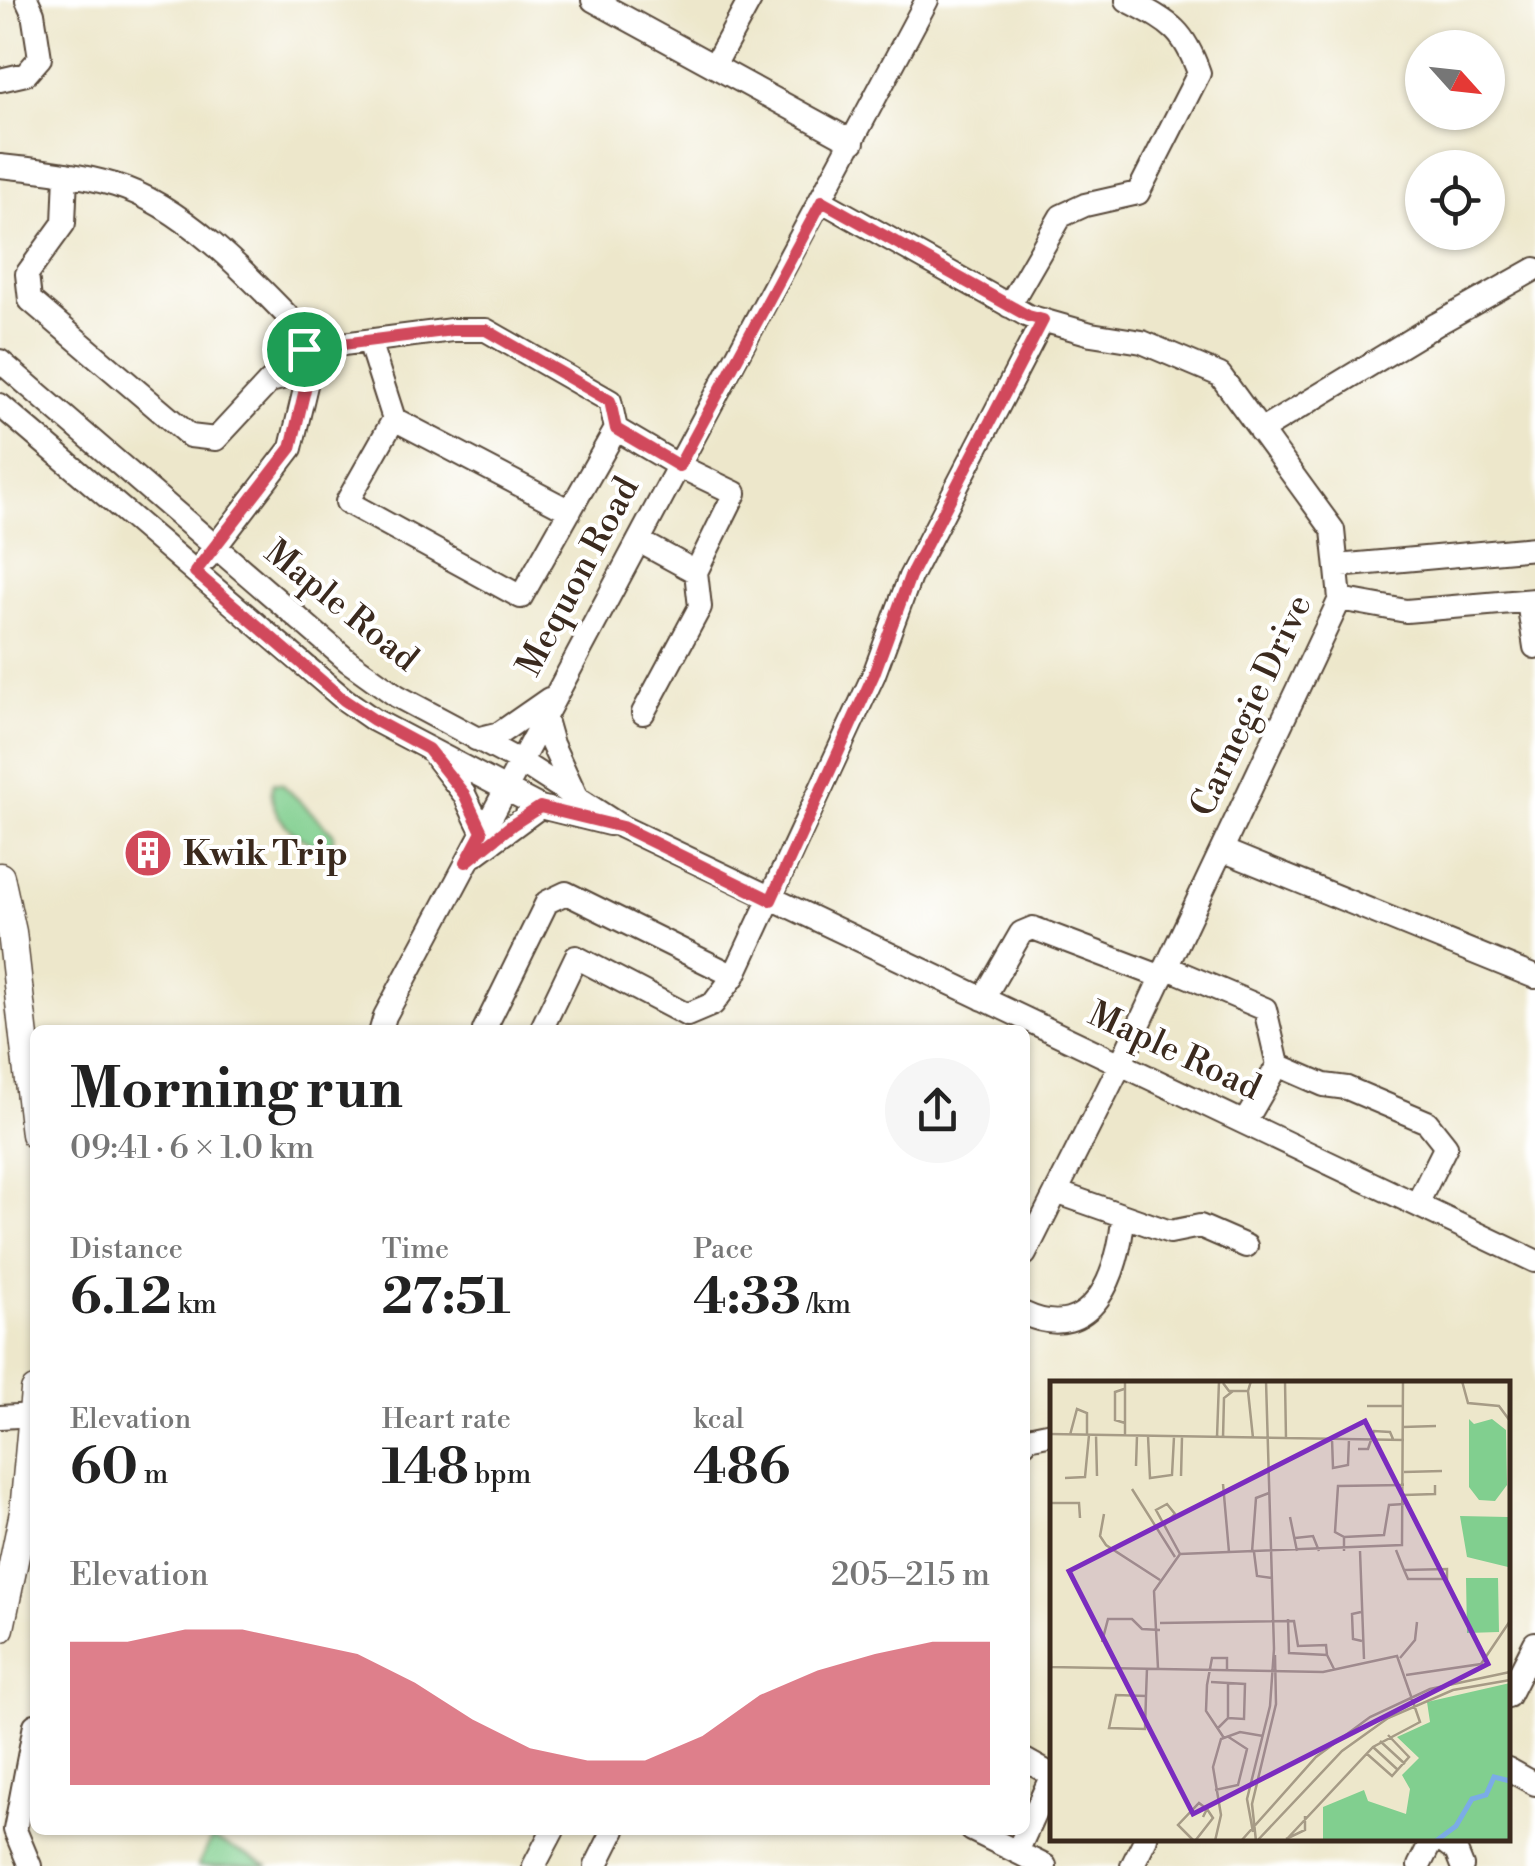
<!DOCTYPE html>
<meta charset="utf-8">
<style>
:root{--surface:#fff;--page:#f6f6f6;--text:#222;--muted:#767676;--accent:#d1495b}
body{margin:0;font-family:"Libre Bodoni",serif;background:var(--page);color:var(--text);height:100vh;display:flex;flex-direction:column;font-size:38px;white-space:nowrap}
*{box-sizing:border-box;margin:0}
p{font-size:32px;color:var(--muted)}
.icon{flex:none;width:55px;height:55px;fill:none;stroke:currentColor;stroke-width:2;stroke-linecap:round;stroke-linejoin:round}
.map{position:relative;flex:1;overflow:hidden}
.side{position:absolute;left:30px;top:1025px;width:1000px;height:810px;display:flex;flex-direction:column;background:var(--surface);border-radius:15px;box-shadow:0 2px 8px #0004}
.side>*{flex:none}
.needle{width:65px;rotate:117deg}
.buttons{position:absolute;left:1405px;top:30px;display:grid;gap:20px}
.buttons a{display:grid;place-items:center;width:100px;height:100px;border-radius:50%;background:var(--surface);box-shadow:0 2px 8px #0004;font-size:50px}
.pin{position:absolute;display:grid;place-items:center;width:85px;height:85px;color:#fff;margin:-42px;border:5px solid #fff;border-radius:50%;box-shadow:0 2px 10px #0007}
.round{display:grid;place-items:center;flex:none;width:105px;height:105px;border-radius:52px;background:var(--page)}
.head{display:flex;align-items:center;justify-content:space-between;height:170px;padding:0 40px}
h1{font-size:55px;font-weight:800;line-height:75px}
.stats{display:grid;grid-template-columns:repeat(3,1fr);gap:15px;height:170px;padding:10px 40px}
.stats div{display:grid;align-content:center}
.stats b{font-size:50px;font-weight:800}
.stats small{font-size:28px;font-weight:400}
.stats p{font-size:28px}
.chart{height:280px;padding:20px 40px}
.chart p{display:flex;justify-content:space-between}
.chart svg{width:100%;height:180px;margin-top:10px;fill:var(--accent);opacity:.7}
.map>svg:first-child{display:block}
.green{fill:#81cf8f;stroke:#5e7c56;stroke-width:2.5}
.lines{fill:none;stroke-linecap:round;stroke-linejoin:round}
.minor-casing{stroke:#564638;stroke-width:26}
.major-casing{stroke:#564638;stroke-width:31}
.minor{stroke:#fff;stroke-width:22}
.major{stroke:#fff;stroke-width:28}
.route-casing{stroke:#fff;stroke-width:20}
.route{stroke:#d1495b;stroke-width:12}
.labels{text-anchor:middle;stroke-width:8;stroke-linejoin:round;paint-order:stroke}
.street-label{font-size:35px;fill:#3b2a1e;stroke:#fff}
.poi-label{font-size:35px;font-weight:bold;fill:#3b2a1e;stroke:#fff;text-anchor:start}
.inset-river{fill:none;stroke:#7bace6;stroke-width:5}
.inset-road{fill:none;stroke:#a69b86;stroke-width:2.5}
.view{fill:#7b2cbf;fill-opacity:0.15;stroke:#7b2cbf;stroke-width:5}
.inset-edge{fill:none;stroke:#3b2a1e;stroke-width:5}
</style>
<div class="map">
<svg width="1535" height="1866" viewBox="0 0 1535 1866">
<rect width="100%" height="100%" fill="#fff"/>
<filter id="ink" filterUnits="userSpaceOnUse"><feTurbulence type="fractalNoise" baseFrequency=".01" numOctaves="2"/><feDisplacementMap in="SourceGraphic" scale="20" xChannelSelector="R" yChannelSelector="G"/><feConvolveMatrix kernelMatrix="1 2 1 2 8 2 1 2 1" color-interpolation-filters="sRGB"/></filter>
<filter id="wash" filterUnits="userSpaceOnUse"><feTurbulence type="fractalNoise" baseFrequency=".0048" numOctaves="4" result="noise"/><feDisplacementMap in="SourceGraphic" scale="40" xChannelSelector="R" yChannelSelector="G"/><feGaussianBlur stdDeviation="2.25" result="paint"/><feColorMatrix in="noise" values="0 0 0 0 0 0 0 0 0 0 0 0 0 0 0 0 0 1.4 0 .05"/><feComposite in="paint" operator="in"/></filter>
<g filter="url(#wash)">
<rect width="100%" height="100%" fill="#ede7cb"/>
<!-- green -->
<path class="green" d="M273,783L282,784L334,834L331,849C302,847 264,815 273,783Z
M212,1838L269,1866H198Z"/>
</g>
<g filter="url(#ink)">
<g class="lines">
<!-- minor casing -->
<g class="minor-casing">
<path id="minor" d="M593,0L853,142
M714,66L750,0
M0,80L26,74L40,58L33,13L27,0
M0,166C39,170 78,174 115,185C185,206 254,281 304,333L306,385L291,448L206,559
M66,174L64,223L27,274L30,300L190,436L216,439L270,381L306,372
M822,201L1028,316L1091,334L1142,342L1220,375L1333,530L1340,599L1121,1063L1025,1254
M1009,306L1061,216L1085,205L1138,193L1199,73C1183,27 1168,22 1127,0
M369,341L394,419L347,502L521,597L616,429
M304,349L452,330H486L610,401L616,429L679,466L735,493L696,572L639,541
M0,361L348,661L397,696L521,762L622,827L1535,1261
M0,405L344,699L374,720L540,807L609,824
M394,419L570,511
M1260,431L1437,324L1535,269
M1337,566L1535,548
M1340,599L1406,611L1535,600
M1528,601L1535,647
M643,713L700,607L696,572
M544,716L552,744L576,796
M476,739L500,733L549,699
M437,759L464,794L482,831
M1222,850L1535,977
M476,854L540,807
M1166,967L1265,1009L1278,1065L1324,1085L1347,1088L1427,1122L1446,1146L1417,1204
M983,999L1021,933L1033,928L1162,977
M381,1030L385,1016L927,0
M484,1030L547,902L566,893L734,976
M541,1030L576,957L687,1015L713,1004L734,976L874,674L910,577L1043,320
M1245,1122L1278,1065
M1056,1192L1170,1232L1200,1226L1246,1246
M1025,1314C1094,1346 1119,1271 1123,1218
M0,1417L35,1415
M1025,1442L1028,1438L1052,1433
M1508,1696L1535,1643
M1508,1769L1535,1784
M972,1830L1045,1866
M1439,1838L1456,1851L1462,1866
M1017,1852L1052,1775L1025,1760
M30,1866L15,1830L35,1725
M534,1866L553,1830
M596,1866L614,1830
M1132,1866L1146,1838
M1419,1866L1433,1838"/>
</g>
<!-- major casing -->
<g class="major-casing">
<path id="major" d="M0,877L12,932L35,1134
M0,1628L24,1512L35,1391"/>
</g>
<!-- minor -->
<use href="#minor" class="minor"/>
<!-- major -->
<use href="#major" class="major"/>
</g>
</g>
<g class="lines" filter="url(#ink)">
<!-- route casing -->
<g class="route-casing">
<path id="route" d="M822,201L1028,316L1043,320L910,576L874,674L771,900L622,827L540,807L512,825L466,862L482,832L464,794L428,749L374,720L344,700L195,572L291,448L306,385L304,349L452,330H486L610,401L616,429L679,466Z"/>
</g>
<!-- route -->
<use href="#route" class="route"/>
</g>
<!-- icons -->
<defs>
<g id="building-disc" transform="scale(2.5)"><circle r="9.5" fill="#d1495b" stroke="#fff"/><path d="M-4-6H4V6H1V3H-1V6H-4ZM-2.5-4.3h1.7v1.8h-1.7ZM.8-4.3h1.7v1.8H.8ZM-2.5-1h1.7V.8h-1.7ZM.8-1h1.7V.8H.8Z" fill="#fff"/></g>
</defs>
<g fill-rule="evenodd">
<use href="#building-disc" x="148" y="853"/>
</g>
<g class="labels">
<!-- street labels -->
<g class="street-label">
<text transform="translate(577 576) rotate(-62)" y="12">Mequon Road</text>
<text transform="translate(342 605) rotate(39)" y="12">Maple Road</text>
<text transform="translate(1250 705) rotate(-65)" y="12">Carnegie Drive</text>
<text transform="translate(1175 1050) rotate(25)" y="12">Maple Road</text>
</g>
<!-- poi labels -->
<g class="poi-label">
<text x="183" y="865">Kwik Trip</text>
</g>
</g>
<!-- overview -->
<g transform="translate(1050 1381)">
<rect width="460" height="460" fill="#ede7cb"/>
<path d="M419,38L424,43L442,38L456,49L457,104L445,120L429,119L419,106ZM410,135L458,136V186L417,176ZM416,197H448L449,251L417,252ZM460,302V460H273V426L314,409L318,420L356,433L360,408L352,394L369,377L347,356L380,341L377,321Z" fill="#81cf8f"/>
<path class="inset-river" d="M386,460L406,445L422,418L436,414L444,396L460,400"/>
<path class="inset-road" d="M235,0L236,58M412,0L418,22L449,25L460,40M173,2L179,10H198L201,0M74,8L65,11V39L75,42M198,10L203,57M317,25H353M353,46L386,45M0,53L354,59M20,54L27,28L37,32V54M46,54L47,95M75,54V0M98,55L100,97L122,94L124,56M167,56L169,0M173,57L174,17L183,10M282,58L283,87L298,84L299,58M308,68H318L324,50L340,51L343,58M86,85L87,55M354,91L392,90M131,95L132,56M15,97L35,96L39,54M173,103L179,171M82,108L125,176M354,114L385,113V104M0,122H29L30,137M54,133L50,155L56,164L110,199M240,136L247,170M115,143L125,133L117,123L106,129L130,173M294,156L334,154L339,124L354,123M245,157L263,155L269,170M346,169L354,189L397,188V198H358L354,189M294,170V156L285,151L288,105L354,104M310,170L314,278M202,171L206,117L219,112M204,171L207,195L222,197M0,223L1,286M311,231L302,233L303,258L312,260M238,238L239,272L277,274L284,288M110,242L244,240L248,265L276,264L277,274M52,261L58,238H82L92,248L110,249M350,277L365,259L367,241M0,286L273,291L347,275L370,341L323,366L235,460M108,287L104,210L130,173L352,164L353,0M356,294L431,283L460,240M161,301L195,303L194,338L178,337L167,348M96,315L66,314L59,347L95,348L96,315L97,287M178,337V302M174,357L156,330L157,304L162,277H177V288M330,360L355,383M323,366L348,389M316,372L342,395L359,376L338,354M165,409L188,404L197,368L177,355M203,451L197,418L220,325L224,268L216,0M236,458L255,449V435M144,460L128,444L149,422L157,428L153,436M145,460L163,437L157,428M165,460L171,434L163,386L171,358L190,351L213,355M191,460L266,376L320,336L380,308L460,291M206,460L202,423L226,323L225,274M207,460L292,370L338,337L403,309L460,299"/>
<path class="view" d="M315,40L438,283L143,433L19,190Z"/>
<rect width="460" height="460" class="inset-edge"/>
</g>
</svg>
<div class="buttons">
<a><svg class="needle" viewBox="-14 -14 28 28"><path d="M0-13l5 13h-10z" fill="#e53935"/><path d="M0 13l5-13h-10z" fill="#767676"/></svg></a>
<a><svg class="icon" aria-label="locate" viewBox="0 0 24 24"><circle cx="12" cy="12" r="6"/><path d="M12 2v4M12 18v4M2 12h4M18 12h4"/></svg></a>
</div>
<div class="pin" style="left:304px;top:349px;background:#1e9e55"><svg class="icon" aria-label="arrive" viewBox="0 0 24 24"><path d="M6 21V4h12l-3 4 3 4H6"/></svg></div>
<section class="side">
<div class="head"><div><h1>Morning run</h1><p>09:41 · 6 × 1.0 km</p></div><a class="round"><svg class="icon" aria-label="share" viewBox="0 0 24 24"><path d="M12 15V3M7 8l5-5 5 5M5 13v7h14v-7"/></svg></a></div>
<div class="stats">
<div><p>Distance</p><b>6.12<small> km</small></b></div>
<div><p>Time</p><b>27:51</b></div>
<div><p>Pace</p><b>4:33<small> /km</small></b></div>
</div>
<div class="stats">
<div><p>Elevation</p><b>60<small> m</small></b></div>
<div><p>Heart rate</p><b>148<small> bpm</small></b></div>
<div><p>kcal</p><b>486</b></div>
</div>
<div class="chart"><p><span>Elevation</span>205–215 m</p>
<svg viewBox="0 0 160 44" preserveAspectRatio="none"><path d="M0 44V9L10 9L20 6L30 6L40 9L50 12L60 19L70 28L80 35L90 38L100 38L110 32L120 22L130 16L140 12L150 9L160 9V44z"/></svg>
</div>
</section>
</div>
